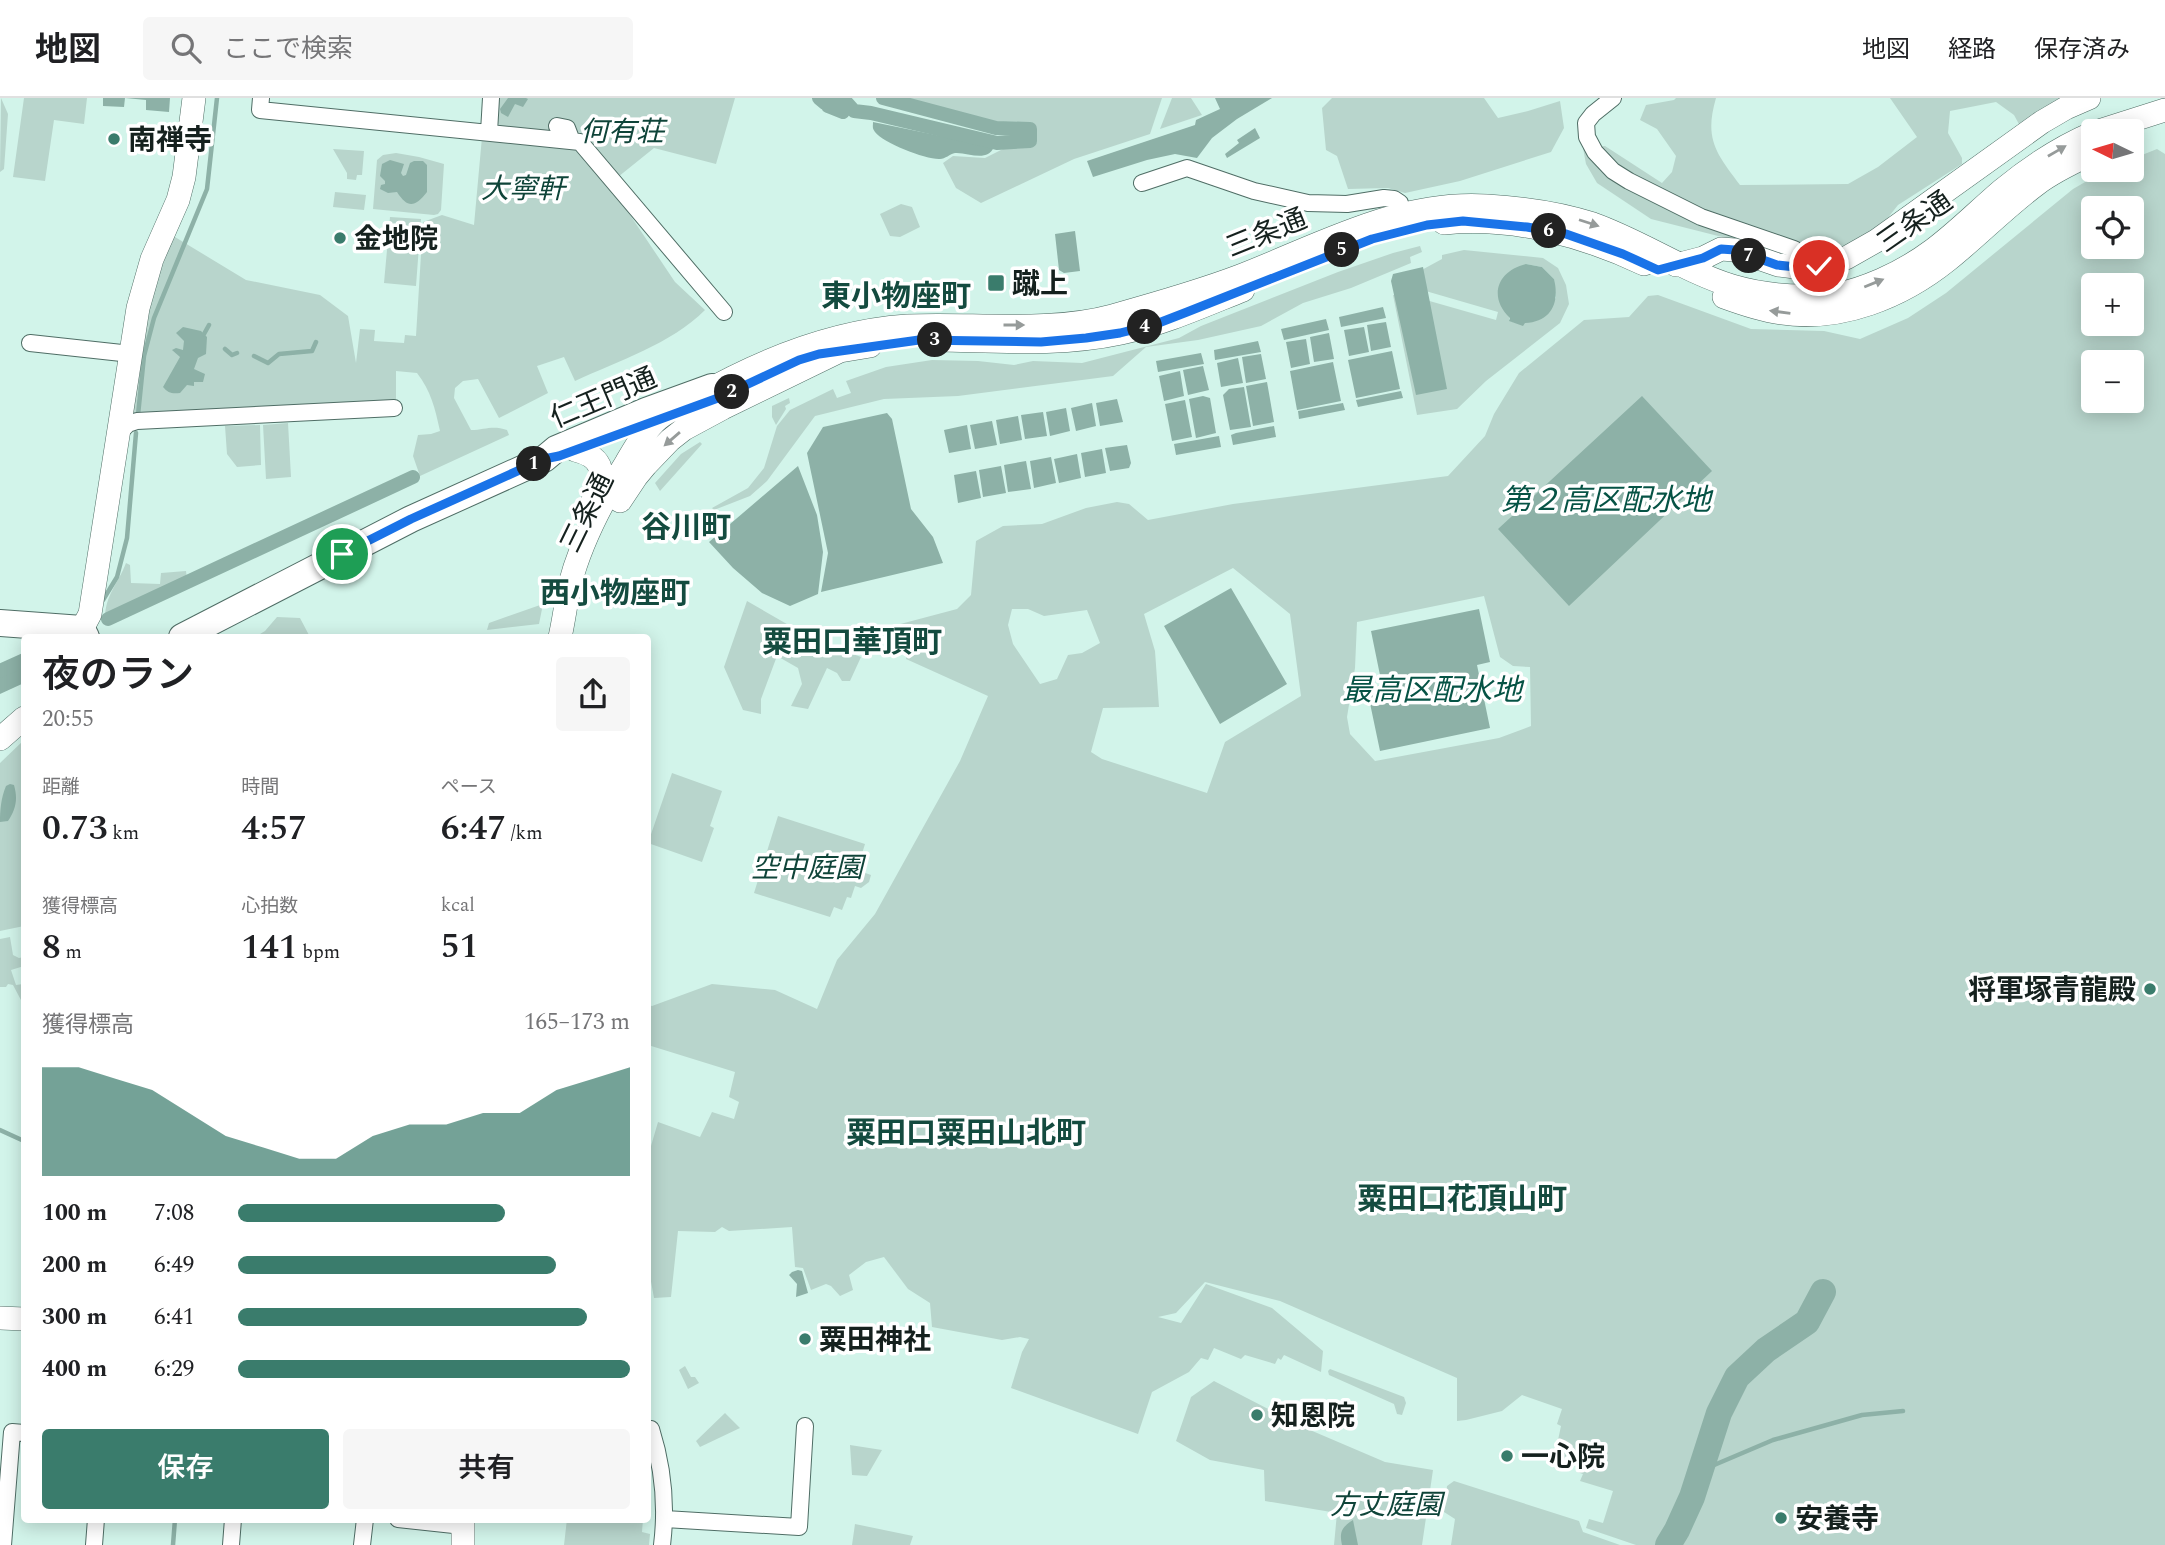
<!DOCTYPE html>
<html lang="ja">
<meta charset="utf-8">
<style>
:root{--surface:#fff;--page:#f6f6f6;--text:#202124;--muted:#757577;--line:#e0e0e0;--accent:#3a7c6c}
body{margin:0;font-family:Spectral,"Noto Sans JP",serif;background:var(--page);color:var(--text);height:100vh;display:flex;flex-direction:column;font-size:26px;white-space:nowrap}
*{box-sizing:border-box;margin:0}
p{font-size:23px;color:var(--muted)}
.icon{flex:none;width:38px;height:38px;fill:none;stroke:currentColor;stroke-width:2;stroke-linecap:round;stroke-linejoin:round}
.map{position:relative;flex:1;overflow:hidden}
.sheet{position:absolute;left:21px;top:536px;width:630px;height:889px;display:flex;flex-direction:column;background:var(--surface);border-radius:7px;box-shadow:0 4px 18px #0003}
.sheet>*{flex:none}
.needle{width:46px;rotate:275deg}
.buttons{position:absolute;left:2081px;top:21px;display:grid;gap:14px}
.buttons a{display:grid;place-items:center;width:63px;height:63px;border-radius:7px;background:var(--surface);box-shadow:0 4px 18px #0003;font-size:35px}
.pin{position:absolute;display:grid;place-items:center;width:60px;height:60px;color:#fff;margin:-30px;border:4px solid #fff;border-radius:50%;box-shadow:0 2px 7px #0007}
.km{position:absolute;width:35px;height:35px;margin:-18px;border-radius:50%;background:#222;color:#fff;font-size:19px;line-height:35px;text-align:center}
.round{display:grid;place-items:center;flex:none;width:74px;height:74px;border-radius:7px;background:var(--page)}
.head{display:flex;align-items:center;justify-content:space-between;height:119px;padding:0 21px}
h1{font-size:38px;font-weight:600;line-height:52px}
.figures{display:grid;grid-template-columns:repeat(3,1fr);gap:10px;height:119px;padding:7px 21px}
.figures div{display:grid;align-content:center}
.figures b{font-size:35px;font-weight:600}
.figures small{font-size:19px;font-weight:400}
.figures p{font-size:19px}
.chart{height:196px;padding:14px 21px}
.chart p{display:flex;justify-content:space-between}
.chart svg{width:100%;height:126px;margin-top:7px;fill:var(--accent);opacity:.7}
.primary-button{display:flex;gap:14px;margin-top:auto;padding:14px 21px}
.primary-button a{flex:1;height:80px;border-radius:7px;background:var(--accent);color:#fff;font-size:28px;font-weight:600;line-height:80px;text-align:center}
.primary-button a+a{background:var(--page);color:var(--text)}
ul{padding:0 21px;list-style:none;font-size:23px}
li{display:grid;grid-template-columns:112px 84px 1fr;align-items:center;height:52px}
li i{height:18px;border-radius:9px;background:var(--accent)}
header{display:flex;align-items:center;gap:42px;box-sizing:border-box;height:98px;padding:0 35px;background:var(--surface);border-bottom:2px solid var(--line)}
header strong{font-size:33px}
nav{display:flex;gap:38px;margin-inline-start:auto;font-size:24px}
.search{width:490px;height:63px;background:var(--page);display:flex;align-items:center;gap:18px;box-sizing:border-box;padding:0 24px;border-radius:7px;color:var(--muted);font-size:26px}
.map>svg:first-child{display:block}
.green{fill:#b8d5cc;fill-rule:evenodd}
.water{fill:#8db1a7}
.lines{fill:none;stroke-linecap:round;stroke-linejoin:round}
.stream{stroke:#8db1a7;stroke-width:4.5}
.canal{stroke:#8db1a7;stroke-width:14}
.river{stroke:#8db1a7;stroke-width:26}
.street-casing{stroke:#4f6d65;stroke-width:18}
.secondary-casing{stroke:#4f6d65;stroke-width:24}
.primary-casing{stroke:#4f6d65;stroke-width:28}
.street{stroke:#fff;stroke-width:16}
.secondary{stroke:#fff;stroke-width:23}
.primary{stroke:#fff;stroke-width:26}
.oneway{fill:#969b9a}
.route-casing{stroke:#fff;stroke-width:14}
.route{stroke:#1a73e8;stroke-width:9}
.poi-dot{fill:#3a7c6c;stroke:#fff;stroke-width:2.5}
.labels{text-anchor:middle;stroke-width:7;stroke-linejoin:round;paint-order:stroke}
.park-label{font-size:28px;font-style:italic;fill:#0f4439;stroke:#fff}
.poi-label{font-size:28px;font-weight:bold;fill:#15211e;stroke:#fff;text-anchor:start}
.street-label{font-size:28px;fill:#15211e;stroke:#fff}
.neighbourhood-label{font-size:30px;font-weight:bold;fill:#144b3f;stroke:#fff}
.water-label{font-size:30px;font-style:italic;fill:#065345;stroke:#fff}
</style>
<header>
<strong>地図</strong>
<div class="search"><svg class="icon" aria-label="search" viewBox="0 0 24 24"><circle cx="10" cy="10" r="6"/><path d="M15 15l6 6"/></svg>ここで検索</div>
<nav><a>地図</a><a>経路</a><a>保存済み</a></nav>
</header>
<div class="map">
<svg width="2165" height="1447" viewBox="0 0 2165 1447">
<rect width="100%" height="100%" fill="#d2f4ea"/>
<!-- green -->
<path class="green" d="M1,0L8,16L4,71L0,74Z
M24,0H87L84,26L54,22L45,83L13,79Z
M494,0H735L716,66L654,50L618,79L586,45L492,30Z
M887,0H1162L1150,36L1074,61L981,105L956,90L943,65L953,58L985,60L1009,48L1032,45V29H996Z
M1172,0H1191L1202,17L1160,31Z
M1332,0H1484L1498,20L1528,13L1560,3L1564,30L1551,54L1460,83L1405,95L1388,90L1348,91L1337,58L1326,52L1322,10Z
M1676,0H1716C1704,41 1716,55 1740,87L1848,86L1878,69L1917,39L1890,0H2067L2020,28L2014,17L1996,4L1950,13L1948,35L1962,60V66L1898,107L1879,131L1862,142L1834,150L1798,144L1734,142L1651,121L1597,85L1586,66L1583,50L1605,48L1662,85L1672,74L1676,58L1657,31L1640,22L1646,7L1674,2Z
M482,39L577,49L622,105L675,184L705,212C671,246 618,263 575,283L564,259L537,268L548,295L499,320L478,281L463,283L455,290L454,300L471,332C485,332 492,327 507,332L509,337L420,378L413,358L418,337L431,336L440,333C435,310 431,293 417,275L396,273V302L267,315L129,321L146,197L170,136L246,182L320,197L348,218L356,265L360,231L375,232L374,243L404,245L405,237L416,238L423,124L442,117L474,127Z
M333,51L364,53L362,77H357L356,82L347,81V75Z
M2157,51L2165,56V1447H1636L1586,1430L1589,1421L1603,1425L1613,1393L1580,1383L1583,1376L1577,1374L1580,1365L1555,1356L1561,1328L1557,1326L1562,1311L1522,1297L1502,1313L1466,1322L1457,1323V1280L1280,1203L1205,1184L1176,1215L1158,1219L1181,1225L1206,1186L1272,1210L1323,1253L1321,1274L1284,1257L1281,1262L1278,1260L1275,1266L1245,1257L1241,1261L1214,1250L1208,1262L1201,1260L1189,1274L1152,1294L1138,1336L1011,1290L1022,1254L1029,1241L1020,1239L1002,1242L932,1229L930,1205L908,1191L884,1159L866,1164L849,1177L853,1192L840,1198L831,1188L826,1186L811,1192L803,1170L795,1169L792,1129L729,1133L722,1129L715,1134L678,1133L671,1199L654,1200L648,1167V1047L651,1048L658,1024L700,1039L712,1014L734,1021L739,1004L729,999L735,974L648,947V907L652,908L712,886L775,892L817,911L837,862L875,816L960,663L988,598L906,561L909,543L874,533L957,511L971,497L976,443L1003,428L1042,426L1086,410L1117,404L1129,406L1148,422L1233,406L1448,378L1485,338L1494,316L1519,275L1584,222L1629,219L1648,198L1658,197L1751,231L1824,233L1860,241L1908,220L1946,195L2073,91L2106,72H2132V61ZM2093,110H2132V149H2093ZM2093,187H2132V226H2093ZM2093,264H2132V303H2093ZM1233,470L1290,516L1301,598L1225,644L1207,695L1102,661L1091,654L1103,610L1159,609L1155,553L1144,516ZM1484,498L1500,559L1513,568L1530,569L1531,628L1499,640L1375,663L1350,636L1347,619L1355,570L1357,524ZM1012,511H1028L1044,518L1087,512L1100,545L1082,555L1068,557L1057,581L1040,586L1013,546L1008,527Z
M396,55L419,59L444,66L441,112L438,116L434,117L373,111L377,62L383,57Z
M335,94L366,97L364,112L333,109Z
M901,106L912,109L920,129L900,139L890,138L880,116Z
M390,119L421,121L416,188L384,185Z
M1420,148L1422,154L1410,159L1411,165L1351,190L1303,205L1261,228L1198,242L1146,249L1113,278L958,298L884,301L815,318L767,383L750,398L714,412L712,410L748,390L764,370L777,328L790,312L833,291L837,300L851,295L846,283L886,269L932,262L978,263L1014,267L1033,263L1082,265L1179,240L1201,228L1338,174L1393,155Z
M1464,152L1543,160L1558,170L1566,187L1569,206L1560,225L1486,283L1457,311L1417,317L1393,197L1412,198L1496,222L1498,214L1405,187L1418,174L1442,161V157ZM1526,166L1542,169L1554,181L1556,200C1543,211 1525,233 1509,222Z
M789,300L790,305L785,308L786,311L776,327L772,319V308Z
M288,325L291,379L266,381L263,327Z
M260,327L261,367L237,369L227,356L225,328Z
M700,344L702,346L660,393L655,385L681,356Z
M126,465L130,467L131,485L160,486L161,475L186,473L187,482L105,521C105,497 118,486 126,465Z
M747,503L813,541L861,559L850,583H842L837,575L827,570L808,611L791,608L802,586L798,570L777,558L761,601V616L743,612L724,569Z
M543,506L539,526L487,532L489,525Z
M277,519L300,520L310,539H255L265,533Z
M24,642V828L0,833V665Z
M672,675L722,693L710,728L714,730L702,764L648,745Z
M778,718L865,746L857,772L871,777L869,784L861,790L855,788L851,800L847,799L842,812L834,809L830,819L754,795Z
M10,839L13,857L19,860L24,859V868L11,872L16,887L23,886L24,911L21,912L22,904L13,887L8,886L6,889H0V841Z
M685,1268L691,1279H695L699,1285L688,1291L679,1272Z
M1330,1271L1404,1299L1406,1305L1402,1317L1397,1316L1394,1306L1329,1277L1328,1273Z
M1214,1283L1303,1329L1385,1364L1433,1372L1422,1447H1334L1337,1415L1265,1403L1264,1372L1210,1362L1176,1343L1191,1299Z
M725,1315L740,1330L700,1349L696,1343Z
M850,1347L882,1352L867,1378L852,1377Z
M1454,1383L1579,1423L1583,1434L1620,1447H1451L1455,1421L1444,1414L1447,1388Z
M567,1421H643L642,1434L650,1436L649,1447H564Z
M855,1426L913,1438L910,1447H852Z"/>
<!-- water -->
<path class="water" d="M103,0H170L169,14L146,12V2L125,0L124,9L103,8Z
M508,0H526L528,1L523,9L515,6L508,19L501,15L500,11Z
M1215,0H1272L1237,21L1212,40L1197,60L1175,56L1147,62L1093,79L1087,63L1195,27L1196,22L1220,11Z
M873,24L994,49C987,65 968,54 955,55C950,56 945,61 940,61C927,62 883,45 875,34C872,30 873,29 873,24Z
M1255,30L1260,40L1227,60L1225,56L1239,45L1237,42Z
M390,62L404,66L401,75L403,78L406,77L410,65L414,63H423L427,67V94C415,109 408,111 397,94L388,95L380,91L381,87L385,86V83L380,78L382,66Z
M1075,133L1080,173L1064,175L1059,172L1055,136Z
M1526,166L1542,169L1554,181C1560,205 1551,224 1525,225L1523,228L1509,223L1510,220C1488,199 1497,173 1526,166Z
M1423,169L1447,291L1416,297L1391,183L1393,176Z
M1383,209L1386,220L1341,229L1339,219Z
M1326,221L1329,232L1284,242L1281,231Z
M1386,224L1391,249L1371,253L1367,227Z
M183,229L201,233L207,239L206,256L198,260L194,271L205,276L203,284H194V288L187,287L180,295C172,296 168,295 163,289L180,259L172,252L176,250L183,252L184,243L176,235Z
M1364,229L1369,254L1349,258L1344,232Z
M1329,235L1334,261L1314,264L1310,239Z
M1306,241L1310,266L1291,270L1286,244Z
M1258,243L1261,254L1215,262L1214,252Z
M1392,253L1400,291L1356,300L1348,262Z
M1201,255L1204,266L1158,274L1156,263Z
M1261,256L1266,281L1246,285L1242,259Z
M1238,260L1243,285L1221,289L1217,265Z
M1333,264L1341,303L1297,312L1290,273Z
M1203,268L1209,292L1188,297L1183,272Z
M1180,273L1184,298L1164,303L1159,278Z
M1267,284L1274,324L1253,328L1246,288Z
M1244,289L1251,329L1230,332L1223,297L1229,291Z
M1401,293L1403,300L1358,309L1356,302Z
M1203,298L1210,300L1216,335L1196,340L1189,301Z
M1642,298L1712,373L1569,508L1498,431Z
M1117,301L1123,324L1100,328L1096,305Z
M1185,302L1192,339L1172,343L1165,306Z
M1092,305L1096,328L1076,333L1071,310Z
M1343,305L1345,312L1299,321L1298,313Z
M1066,310L1070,333L1050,338L1046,314Z
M1043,314L1047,338L1025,341L1021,317Z
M887,315L892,321L911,411L933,439L943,465L821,494L828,455L807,355L823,329Z
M1018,318L1022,342L1000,346L996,322Z
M992,323L997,347L975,351L970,327Z
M967,327L971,351L949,355L944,332Z
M1274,328L1276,339L1233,347L1231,337L1236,335Z
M1219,338L1221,349L1176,357L1174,346Z
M1127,347L1131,365L1129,370L1110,373L1105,350Z
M1102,351L1106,375L1085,379L1081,355Z
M1077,356L1081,380L1059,385L1054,361Z
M1051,359L1056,385L1034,390L1030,363Z
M1026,363L1031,391L1008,394L1004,367Z
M798,368L817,417L823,454L818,496L790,508L762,495L733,470L709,444Z
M1001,368L1006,395L983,399L979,372Z
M976,373L981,400L958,405L954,377Z
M1231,490L1287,586L1220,626L1164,528Z
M1479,511L1490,564L1477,567L1490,630L1380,653L1367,591L1382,587L1371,533Z
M24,569V585L0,596V579Z
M10,686L14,687C18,701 16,711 8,723L0,724C0,712 1,700 6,688Z
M798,1172L802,1173L808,1195L796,1199L797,1186L789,1177L792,1174Z
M1353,1422L1358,1447H1342C1339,1434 1342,1429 1353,1422Z"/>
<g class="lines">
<!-- stream -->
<path class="stream" d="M822,4L825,0
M832,9L836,0
M204,236L209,227
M225,251L232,257L237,255
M254,258L268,265L279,256L312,253L316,244
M138,317L144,258L154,220L207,91L217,0
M103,502L117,479L127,440L136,335
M0,1032L24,1043
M1700,1373L1773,1342L1862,1317L1903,1313
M173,1447L175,1421"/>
<!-- canal -->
<path class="canal" d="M819,0L825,5L828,0L831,2L828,8L843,14L841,6L846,4L854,13L871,15L997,45L1030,43V31L996,30L883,0
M108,521L413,379
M0,573L24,562"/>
<!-- river -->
<path class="river" d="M1668,1447L1677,1432L1692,1399L1719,1315L1737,1279L1766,1252L1807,1224L1823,1194"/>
<!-- street casing -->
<g class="street-casing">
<path id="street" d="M261,0L260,12L580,44L724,214
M1613,0L1593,16L1586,25L1587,39L1595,54L1613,73L1629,83L1701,119L1794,151L1795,169
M557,28L567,30L572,43
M489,34L491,0
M1142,85L1187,70L1254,93L1308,105L1347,106L1384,100L1394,101L1400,105L1403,116
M30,245L131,256
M118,336L128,326L137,323L394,310
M651,1331C663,1369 667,1407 662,1447
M398,1421L463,1428
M665,1421L799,1429L805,1328
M3,1447L12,1334L24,1335
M94,1447L96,1421
M231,1447L233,1421
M362,1447L365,1421"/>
</g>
<!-- secondary casing -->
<g class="secondary-casing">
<path id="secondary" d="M2099,33L2165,12
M1444,125C1512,118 1583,137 1644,166
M1676,167L1703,160L1721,151L1735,152L1778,167L1795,169L1819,168L1846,160L1876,143L2042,24L2066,10L2089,0
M1724,199C1743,206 1761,212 1781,215C1841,224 1902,199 1948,162C1979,137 2006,109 2037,86C2054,73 2074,64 2093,55
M939,242C999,243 1061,248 1121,235C1163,226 1203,208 1243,192
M575,352C606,360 605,376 593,402
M620,403L636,379L646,367L670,342L684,331L723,310L840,253L870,248
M82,531L90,516L138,210L152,161L178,102L184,79L194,0
M560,539C564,522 566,503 570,486C581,443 603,402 626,365C635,350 645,332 658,321C669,312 684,306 696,299C761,262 832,233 907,228C971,225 1050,235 1112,218C1155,206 1198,194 1240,178C1320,147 1399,102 1487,108C1523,110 1559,115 1593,126C1641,143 1684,173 1732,188C1766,198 1803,200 1838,196C1854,193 1867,188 1881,182C1934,159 1960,128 2002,92C2030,69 2060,49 2093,35
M0,641L24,620
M0,1220L24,1221
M463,1421V1447"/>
</g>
<!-- primary casing -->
<g class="primary-casing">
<path id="primary" d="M0,525L82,531L86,539
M182,539L411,421L544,361L556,351L646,313L712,289"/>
</g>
<!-- street -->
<use href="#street" class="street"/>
<!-- secondary -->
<use href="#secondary" class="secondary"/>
<!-- primary -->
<use href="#primary" class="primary"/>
</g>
<!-- one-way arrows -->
<defs><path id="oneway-solid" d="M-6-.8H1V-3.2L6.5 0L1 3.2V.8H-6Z" transform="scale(1.75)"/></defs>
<g class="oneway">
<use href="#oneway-solid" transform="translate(2057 53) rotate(-30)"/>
<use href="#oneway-solid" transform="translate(1589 125) rotate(18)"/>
<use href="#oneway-solid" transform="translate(1874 185) rotate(-22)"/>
<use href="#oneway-solid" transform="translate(1780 214) rotate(-172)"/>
<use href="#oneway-solid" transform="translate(1014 227)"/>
<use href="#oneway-solid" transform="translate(672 341) rotate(139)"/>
</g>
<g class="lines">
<!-- route casing -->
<g class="route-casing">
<path id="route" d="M342,456L411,421L544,361L559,358L718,300L799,262L819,256L919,242L1041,244L1086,240L1120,235L1156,226L1187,214L1372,141L1427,127L1463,123L1527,129L1566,136L1623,156L1658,172L1703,160L1721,151L1735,152L1777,167L1796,169L1819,168"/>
</g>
<!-- route -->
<use href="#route" class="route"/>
</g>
<!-- markers -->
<g class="poi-dot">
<circle cx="114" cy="41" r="7"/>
<circle cx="340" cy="140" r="7"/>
<rect x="987" y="176" width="18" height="18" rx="3.5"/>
<circle cx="2150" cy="891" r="7"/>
<circle cx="805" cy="1241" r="7"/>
<circle cx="1257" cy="1317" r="7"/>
<circle cx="1507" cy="1358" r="7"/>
<circle cx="1781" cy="1420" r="7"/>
</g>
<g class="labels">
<!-- park labels -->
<g class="park-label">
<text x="622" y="43">何有荘</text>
<text x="523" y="100">大寧軒</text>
<text x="807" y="779">空中庭園</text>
<text x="1386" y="1416">方丈庭園</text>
</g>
<!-- poi labels -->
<g class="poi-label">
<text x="128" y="51">南禅寺</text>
<text x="354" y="150">金地院</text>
<text x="1012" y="195">蹴上</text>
<text x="2136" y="901" text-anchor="end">将軍塚青龍殿</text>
<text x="819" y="1251">粟田神社</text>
<text x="1271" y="1327">知恩院</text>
<text x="1521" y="1368">一心院</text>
<text x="1795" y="1430">安養寺</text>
</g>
<!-- street labels -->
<g class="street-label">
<text transform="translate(1914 123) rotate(-35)" y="10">三条通</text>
<text transform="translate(1266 134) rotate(-22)" y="10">三条通</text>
<text transform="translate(603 299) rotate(-23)" y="10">仁王門通</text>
<text transform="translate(586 414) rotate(-64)" y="10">三条通</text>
</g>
<!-- neighbourhood labels -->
<g class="neighbourhood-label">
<text x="896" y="208">東小物座町</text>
<text x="686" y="439">谷川町</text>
<text x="615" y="505">西小物座町</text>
<text x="852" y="554">粟田口華頂町</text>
<text x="966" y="1045">粟田口粟田山北町</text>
<text x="1462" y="1111">粟田口花頂山町</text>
</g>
<!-- water labels -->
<g class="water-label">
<text x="1606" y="412">第２高区配水地</text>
<text x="1432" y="602">最高区配水地</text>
</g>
</g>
</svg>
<div class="buttons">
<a><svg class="needle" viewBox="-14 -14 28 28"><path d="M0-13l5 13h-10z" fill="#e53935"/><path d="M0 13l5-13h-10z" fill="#757577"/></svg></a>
<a><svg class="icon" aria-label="locate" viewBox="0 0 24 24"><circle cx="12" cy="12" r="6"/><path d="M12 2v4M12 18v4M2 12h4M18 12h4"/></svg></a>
<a>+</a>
<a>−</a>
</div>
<div class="pin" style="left:342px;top:456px;background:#1e9e55"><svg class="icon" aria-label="arrive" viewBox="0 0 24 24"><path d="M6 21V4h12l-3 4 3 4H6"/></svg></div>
<div class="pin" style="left:1819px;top:168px;background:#d93025"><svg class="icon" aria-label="check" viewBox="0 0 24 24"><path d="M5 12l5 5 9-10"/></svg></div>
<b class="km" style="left:534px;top:366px">1</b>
<b class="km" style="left:732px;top:294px">2</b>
<b class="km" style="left:935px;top:242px">3</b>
<b class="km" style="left:1145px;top:229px">4</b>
<b class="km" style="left:1342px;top:152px">5</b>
<b class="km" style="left:1549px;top:133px">6</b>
<b class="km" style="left:1749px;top:158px">7</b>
<section class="sheet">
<div class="head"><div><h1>夜のラン</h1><p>20:55</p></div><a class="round"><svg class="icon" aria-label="share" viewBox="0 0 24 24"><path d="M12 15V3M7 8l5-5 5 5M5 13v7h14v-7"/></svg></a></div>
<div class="figures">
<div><p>距離</p><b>0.73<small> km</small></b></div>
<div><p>時間</p><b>4:57</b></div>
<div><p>ペース</p><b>6:47<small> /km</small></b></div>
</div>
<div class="figures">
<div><p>獲得標高</p><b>8<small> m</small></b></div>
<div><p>心拍数</p><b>141<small> bpm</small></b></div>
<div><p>kcal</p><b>51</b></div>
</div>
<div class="chart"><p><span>獲得標高</span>165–173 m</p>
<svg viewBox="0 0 160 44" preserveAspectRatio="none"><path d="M0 44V6L10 6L20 10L30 14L40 22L50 30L60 34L70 38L80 38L90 30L100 26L110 26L120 22L130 22L140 14L150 10L160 6V44z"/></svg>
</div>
<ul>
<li><b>100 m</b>7:08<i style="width:68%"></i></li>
<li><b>200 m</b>6:49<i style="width:81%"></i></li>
<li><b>300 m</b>6:41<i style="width:89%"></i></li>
<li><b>400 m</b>6:29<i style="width:100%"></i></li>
</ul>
<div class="primary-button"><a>保存</a><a>共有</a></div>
</section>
</div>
